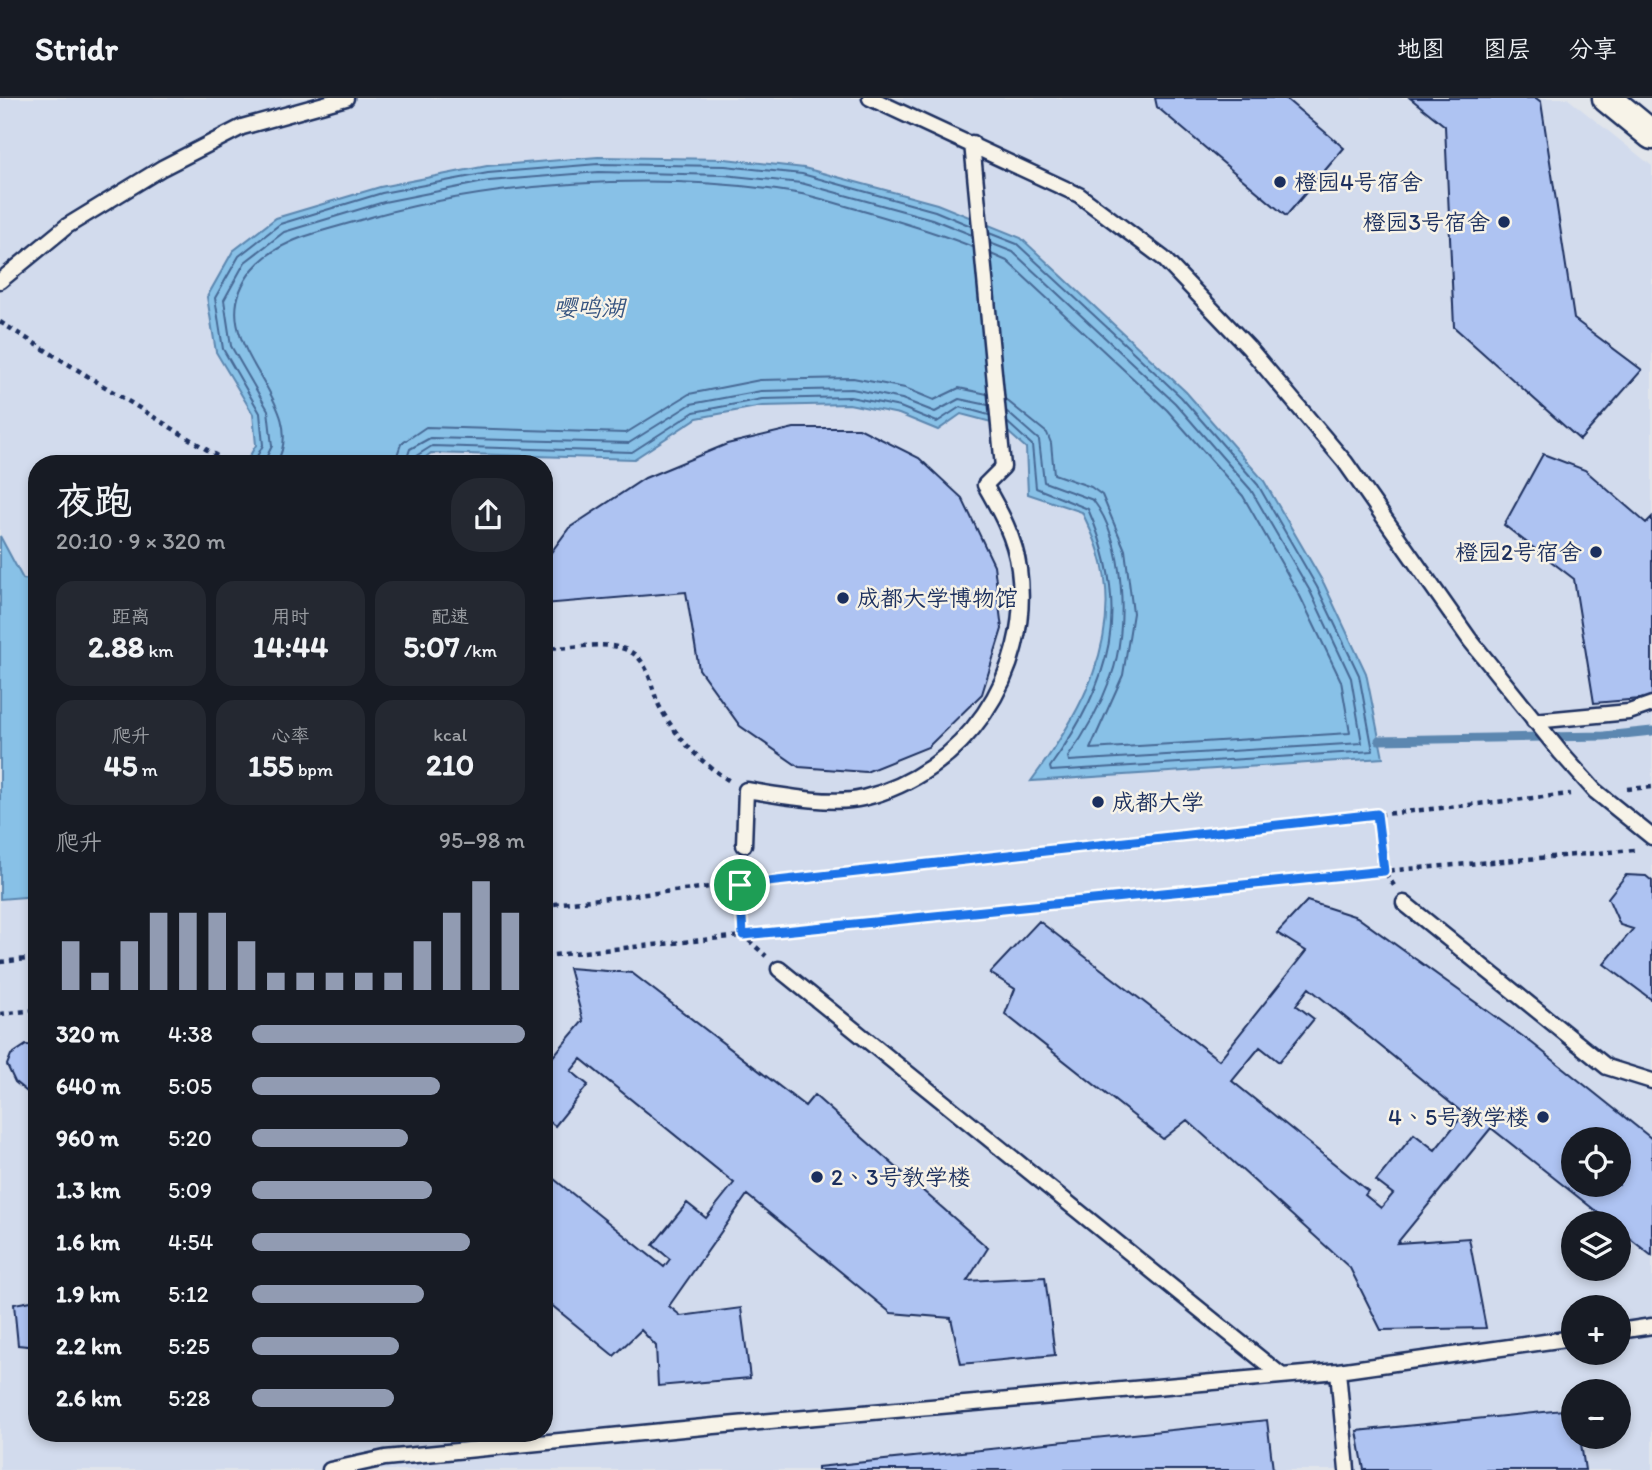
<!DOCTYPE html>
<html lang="zh">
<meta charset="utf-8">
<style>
:root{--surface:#171b24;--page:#242831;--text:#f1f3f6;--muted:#9ea1a6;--line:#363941;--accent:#919bb2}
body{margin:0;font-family:Itim,"LXGW WenKai TC",sans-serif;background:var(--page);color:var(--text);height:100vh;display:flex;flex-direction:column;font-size:26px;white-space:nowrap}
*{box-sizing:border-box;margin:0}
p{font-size:23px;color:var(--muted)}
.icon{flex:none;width:38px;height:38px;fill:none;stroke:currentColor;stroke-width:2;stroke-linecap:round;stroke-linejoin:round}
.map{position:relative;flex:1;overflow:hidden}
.drawer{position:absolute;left:28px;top:357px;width:525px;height:987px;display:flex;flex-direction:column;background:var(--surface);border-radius:28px;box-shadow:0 4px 10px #0003}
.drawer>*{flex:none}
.controls{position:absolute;left:1561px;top:1029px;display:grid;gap:14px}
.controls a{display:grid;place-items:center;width:70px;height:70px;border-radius:50%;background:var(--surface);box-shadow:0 4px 10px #0003;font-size:35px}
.pin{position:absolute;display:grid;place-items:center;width:60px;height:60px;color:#fff;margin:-30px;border:4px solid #fff;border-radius:50%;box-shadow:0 2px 7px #0007}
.round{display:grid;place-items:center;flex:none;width:74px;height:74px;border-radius:28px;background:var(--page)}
.head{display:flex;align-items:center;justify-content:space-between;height:119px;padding:0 28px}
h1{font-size:38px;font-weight:700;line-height:52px}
.metrics{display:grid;grid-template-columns:repeat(3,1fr);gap:10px;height:119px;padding:7px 28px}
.metrics div{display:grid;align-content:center;border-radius:18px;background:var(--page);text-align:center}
.metrics b{font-size:30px;font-weight:700}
.metrics small{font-size:19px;font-weight:400}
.metrics p{font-size:19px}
.chart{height:196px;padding:14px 28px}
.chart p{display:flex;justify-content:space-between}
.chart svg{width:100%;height:126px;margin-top:7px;stroke:var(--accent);stroke-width:6}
ul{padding:0 28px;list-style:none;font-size:23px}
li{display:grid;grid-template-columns:112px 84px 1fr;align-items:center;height:52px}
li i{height:18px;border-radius:9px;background:var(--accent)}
header{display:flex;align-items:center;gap:42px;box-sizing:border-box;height:98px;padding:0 35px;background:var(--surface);border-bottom:2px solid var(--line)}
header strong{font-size:33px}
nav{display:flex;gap:38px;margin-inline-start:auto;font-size:24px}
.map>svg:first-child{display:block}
.built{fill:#d2dbed;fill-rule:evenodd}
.water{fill:#88c1e7;stroke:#5c87b0;stroke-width:2}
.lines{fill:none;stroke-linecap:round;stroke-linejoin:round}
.shore{stroke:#476995;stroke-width:2}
.stream{stroke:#5c87b0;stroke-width:9}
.building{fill:#aec3f2;stroke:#1b2f5e;stroke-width:2;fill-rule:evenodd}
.service-casing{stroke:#1b2f5e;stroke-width:19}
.minor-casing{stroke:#1b2f5e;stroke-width:33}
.path{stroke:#1b2f5e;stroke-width:4.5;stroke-dasharray:5 5;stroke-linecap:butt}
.service{stroke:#f7f3e8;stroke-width:14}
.minor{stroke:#f7f3e8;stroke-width:28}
.route-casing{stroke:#fff;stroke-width:14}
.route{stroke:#1a73e8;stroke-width:9}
.poi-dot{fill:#1b2f5e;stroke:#f7f3e8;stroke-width:2.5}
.labels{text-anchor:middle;stroke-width:5;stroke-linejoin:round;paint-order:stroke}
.poi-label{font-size:23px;fill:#1b2f5e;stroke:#f7f3e8;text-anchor:start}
.water-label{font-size:24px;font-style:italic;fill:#365480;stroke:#f7f3e8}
</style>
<header>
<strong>Stridr</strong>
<nav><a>地图</a><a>图层</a><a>分享</a></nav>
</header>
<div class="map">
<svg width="1652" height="1372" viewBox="0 0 1652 1372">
<rect width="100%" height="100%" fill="#e1e5eb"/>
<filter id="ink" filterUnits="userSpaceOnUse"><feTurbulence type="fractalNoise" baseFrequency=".0143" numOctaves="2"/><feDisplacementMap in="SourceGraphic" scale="14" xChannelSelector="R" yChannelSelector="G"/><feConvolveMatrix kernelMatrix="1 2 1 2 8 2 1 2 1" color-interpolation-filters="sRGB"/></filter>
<g filter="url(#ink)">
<!-- built -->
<path class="built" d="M0,0H1567L1652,68V1372H0ZM37,366H544V1335H37ZM1573,1041H1619V1087H1573ZM1573,1125H1619V1171H1573ZM1573,1209H1619V1255H1573ZM1573,1293H1619V1339H1573Z"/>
<!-- water -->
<path class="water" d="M598,59L725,61L804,70L937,106L1021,140L1186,294L1264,383L1324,486L1366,575L1383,660L1031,683C1080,617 1125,539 1099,454C1095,440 1088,427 1082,414L1028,396L1026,350L999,326L961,316L938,332L899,316L849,306L762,308L697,320L634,361L431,355L417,366H245L256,347L253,316L216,254L207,199L233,153L276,120L380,89L487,68Z
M0,438L23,481L37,483V798L0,801Z"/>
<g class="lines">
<!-- shore -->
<path class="shore" d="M989,135L1017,146L1111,233L1181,299L1258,387L1317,489L1359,577L1373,653L1051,673L1050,669C1112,583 1132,511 1088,411L1036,390L1032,347L1008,325
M990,145L1013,154L1175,305L1251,392L1310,493L1351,580L1362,645L1069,663L1068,659C1085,636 1101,606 1111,579C1129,531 1125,443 1093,402L1044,384L1039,342L1006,313
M991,156L1007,163L1167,312L1243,398L1300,498L1341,583L1350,635L1090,651L1123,577L1133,515L1125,452L1102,397L1091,389L1054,376L1051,345L1047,335L1005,301
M253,366L263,347L260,315L223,251L215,200L239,158L280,126L382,95L488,75L598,66L725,68L802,76L935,113L971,128
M263,366L272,348L268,312L231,248L224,202L245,164L284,134L384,104L489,83L599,74L724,77L801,85L932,121L972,137
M276,366C315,301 193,244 253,171C278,141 321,134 357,123C491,83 658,73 796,95C815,98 834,105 853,110C894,122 934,133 973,149
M394,366L401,346L426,329L626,335L689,296L760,282L853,280L905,290L934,302L959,290L987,296
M405,366L410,351L430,340L629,345L691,306L761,293L852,291L902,301L935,314L959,301L988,307
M413,366L416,358L432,348L632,354L694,314L762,301L850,299L900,309L937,324L960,309L989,317"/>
<!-- stream -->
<path class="stream" d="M1379,642L1604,638L1652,633"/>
</g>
<!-- building -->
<path class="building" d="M1155,0H1285L1344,50L1286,118L1157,9Z
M1410,0H1536L1541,4L1574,221L1642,272L1580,342L1454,229L1445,28Z
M794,330H859L919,360L962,400L994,467L1002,531L982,596L928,649L866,674L799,669L740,628L699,571L686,494L544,506V464L569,430L645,380L727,346Z
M1543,356L1585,372L1646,425L1652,419V600L1594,605L1574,481L1504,427Z
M1626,777L1646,778L1652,783V902L1604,866L1633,831L1620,827L1608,800Z
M1307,803L1357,819L1532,945L1652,1041V1158L1619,1132V1125H1611L1491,1030L1397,1145L1469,1140L1486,1230L1381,1232L1350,1170L1187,1022L1163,1041L1005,916L1015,891L990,875L1039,823L1219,962L1306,853L1277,835ZM1309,890L1464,1016L1435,1052L1414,1036L1376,1083L1393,1096L1381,1110L1365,1097L1368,1093L1232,983L1260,949L1279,964L1314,921L1296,907ZM1573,1041H1619V1087H1573Z
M569,870L632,875L805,1008L814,997L988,1150L967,1183L1045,1179L1055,1257L961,1266L951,1220L891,1215L747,1097L669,1208L681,1218L741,1210L750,1280L658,1288L656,1248L641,1232L614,1258L544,1201V1073L664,1169L670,1161L653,1147L687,1105L706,1120L734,1085L581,961L571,973L588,987L555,1028L544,1019V969L583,923Z
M26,947L37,948V1002L15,984L7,967L11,957Z
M37,1202V1249L18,1247L14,1206Z
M1573,1311V1339H1580L1585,1372H1364L1357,1333Z
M1267,1322L1273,1372H818V1369Z"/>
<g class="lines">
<!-- service casing -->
<g class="service-casing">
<path id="service" d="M870,0L1079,97L1163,160L1249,250L1345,364L1470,542L1561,655L1595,693L1652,739
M0,183L67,128L162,70L242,29L346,0
M1534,623L1629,614L1652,606
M744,747L746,692C777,697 832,708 863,700C964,675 1033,576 1019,471C1015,440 1000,413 985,387L1003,369L972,45
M1404,805L1607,969L1652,983
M779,871L1282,1278
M1619,1233L1652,1228
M1338,1273L1347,1372
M330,1372L385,1360L714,1328L1338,1273L1573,1240"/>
</g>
<!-- minor casing -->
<g class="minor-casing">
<path id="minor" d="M1607,0L1652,37"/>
</g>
<!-- path -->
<path class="path" d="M0,224L230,366
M544,545L547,549C573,552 605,541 629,553C652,564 650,594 662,613C679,642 701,665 730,683
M1627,691L1652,689
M1377,716L1384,773L1395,789
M742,765L740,787L743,837L766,858
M544,807L1570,696
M544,858L1384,773L1634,752
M0,864L37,860
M0,916L37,912"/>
<!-- service -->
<use href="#service" class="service"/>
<!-- minor -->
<use href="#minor" class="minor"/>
</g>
</g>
<g class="lines" filter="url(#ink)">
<!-- route casing -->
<g class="route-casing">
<path id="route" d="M1377,716L1384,773L743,837L740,787Z"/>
</g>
<!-- route -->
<use href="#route" class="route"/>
</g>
<!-- markers -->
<g class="poi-dot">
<circle cx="1280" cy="84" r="7"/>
<circle cx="1504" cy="124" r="7"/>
<circle cx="1596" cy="454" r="7"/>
<circle cx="843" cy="500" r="7"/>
<circle cx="1098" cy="704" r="7"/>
<circle cx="1543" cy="1019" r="7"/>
<circle cx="817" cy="1079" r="7"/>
</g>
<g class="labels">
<!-- poi labels -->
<g class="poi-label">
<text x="1294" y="92">橙园4号宿舍</text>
<text x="1490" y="132" text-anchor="end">橙园3号宿舍</text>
<text x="1582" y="462" text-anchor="end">橙园2号宿舍</text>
<text x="857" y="508">成都大学博物馆</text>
<text x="1112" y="712">成都大学</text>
<text x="1529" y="1027" text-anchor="end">4、5号教学楼</text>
<text x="831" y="1087">2、3号教学楼</text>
</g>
<!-- water labels -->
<g class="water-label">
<text x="589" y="218">嘤鸣湖</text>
</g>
</g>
</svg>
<div class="controls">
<a><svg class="icon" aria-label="locate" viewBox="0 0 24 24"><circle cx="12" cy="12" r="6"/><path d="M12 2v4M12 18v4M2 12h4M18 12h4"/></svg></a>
<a><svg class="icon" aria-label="layers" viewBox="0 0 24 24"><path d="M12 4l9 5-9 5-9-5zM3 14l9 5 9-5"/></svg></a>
<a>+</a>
<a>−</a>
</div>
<div class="pin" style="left:740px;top:787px;background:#1e9e55"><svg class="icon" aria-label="arrive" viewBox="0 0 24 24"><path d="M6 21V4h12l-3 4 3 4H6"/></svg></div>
<section class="drawer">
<div class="head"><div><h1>夜跑</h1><p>20:10 · 9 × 320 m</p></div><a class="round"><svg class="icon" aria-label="share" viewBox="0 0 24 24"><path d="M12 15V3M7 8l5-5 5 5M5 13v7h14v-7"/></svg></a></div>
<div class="metrics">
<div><p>距离</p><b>2.88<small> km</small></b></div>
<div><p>用时</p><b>14:44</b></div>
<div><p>配速</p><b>5:07<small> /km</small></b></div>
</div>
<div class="metrics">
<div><p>爬升</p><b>45<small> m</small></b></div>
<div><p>心率</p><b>155<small> bpm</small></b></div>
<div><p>kcal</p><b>210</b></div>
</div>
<div class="chart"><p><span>爬升</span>95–98 m</p>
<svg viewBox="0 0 160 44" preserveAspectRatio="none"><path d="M5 44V27M15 44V38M25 44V27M35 44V17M45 44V17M55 44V17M65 44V27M75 44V38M85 44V38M95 44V38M105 44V38M115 44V38M125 44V27M135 44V17M145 44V6M155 44V17"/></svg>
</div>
<ul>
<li><b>320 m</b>4:38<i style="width:100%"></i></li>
<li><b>640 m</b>5:05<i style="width:69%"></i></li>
<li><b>960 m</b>5:20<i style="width:57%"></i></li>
<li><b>1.3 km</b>5:09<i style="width:66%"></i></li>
<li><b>1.6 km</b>4:54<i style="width:80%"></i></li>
<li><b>1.9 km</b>5:12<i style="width:63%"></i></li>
<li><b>2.2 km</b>5:25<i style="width:54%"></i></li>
<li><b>2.6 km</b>5:28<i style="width:52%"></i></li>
</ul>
</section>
</div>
